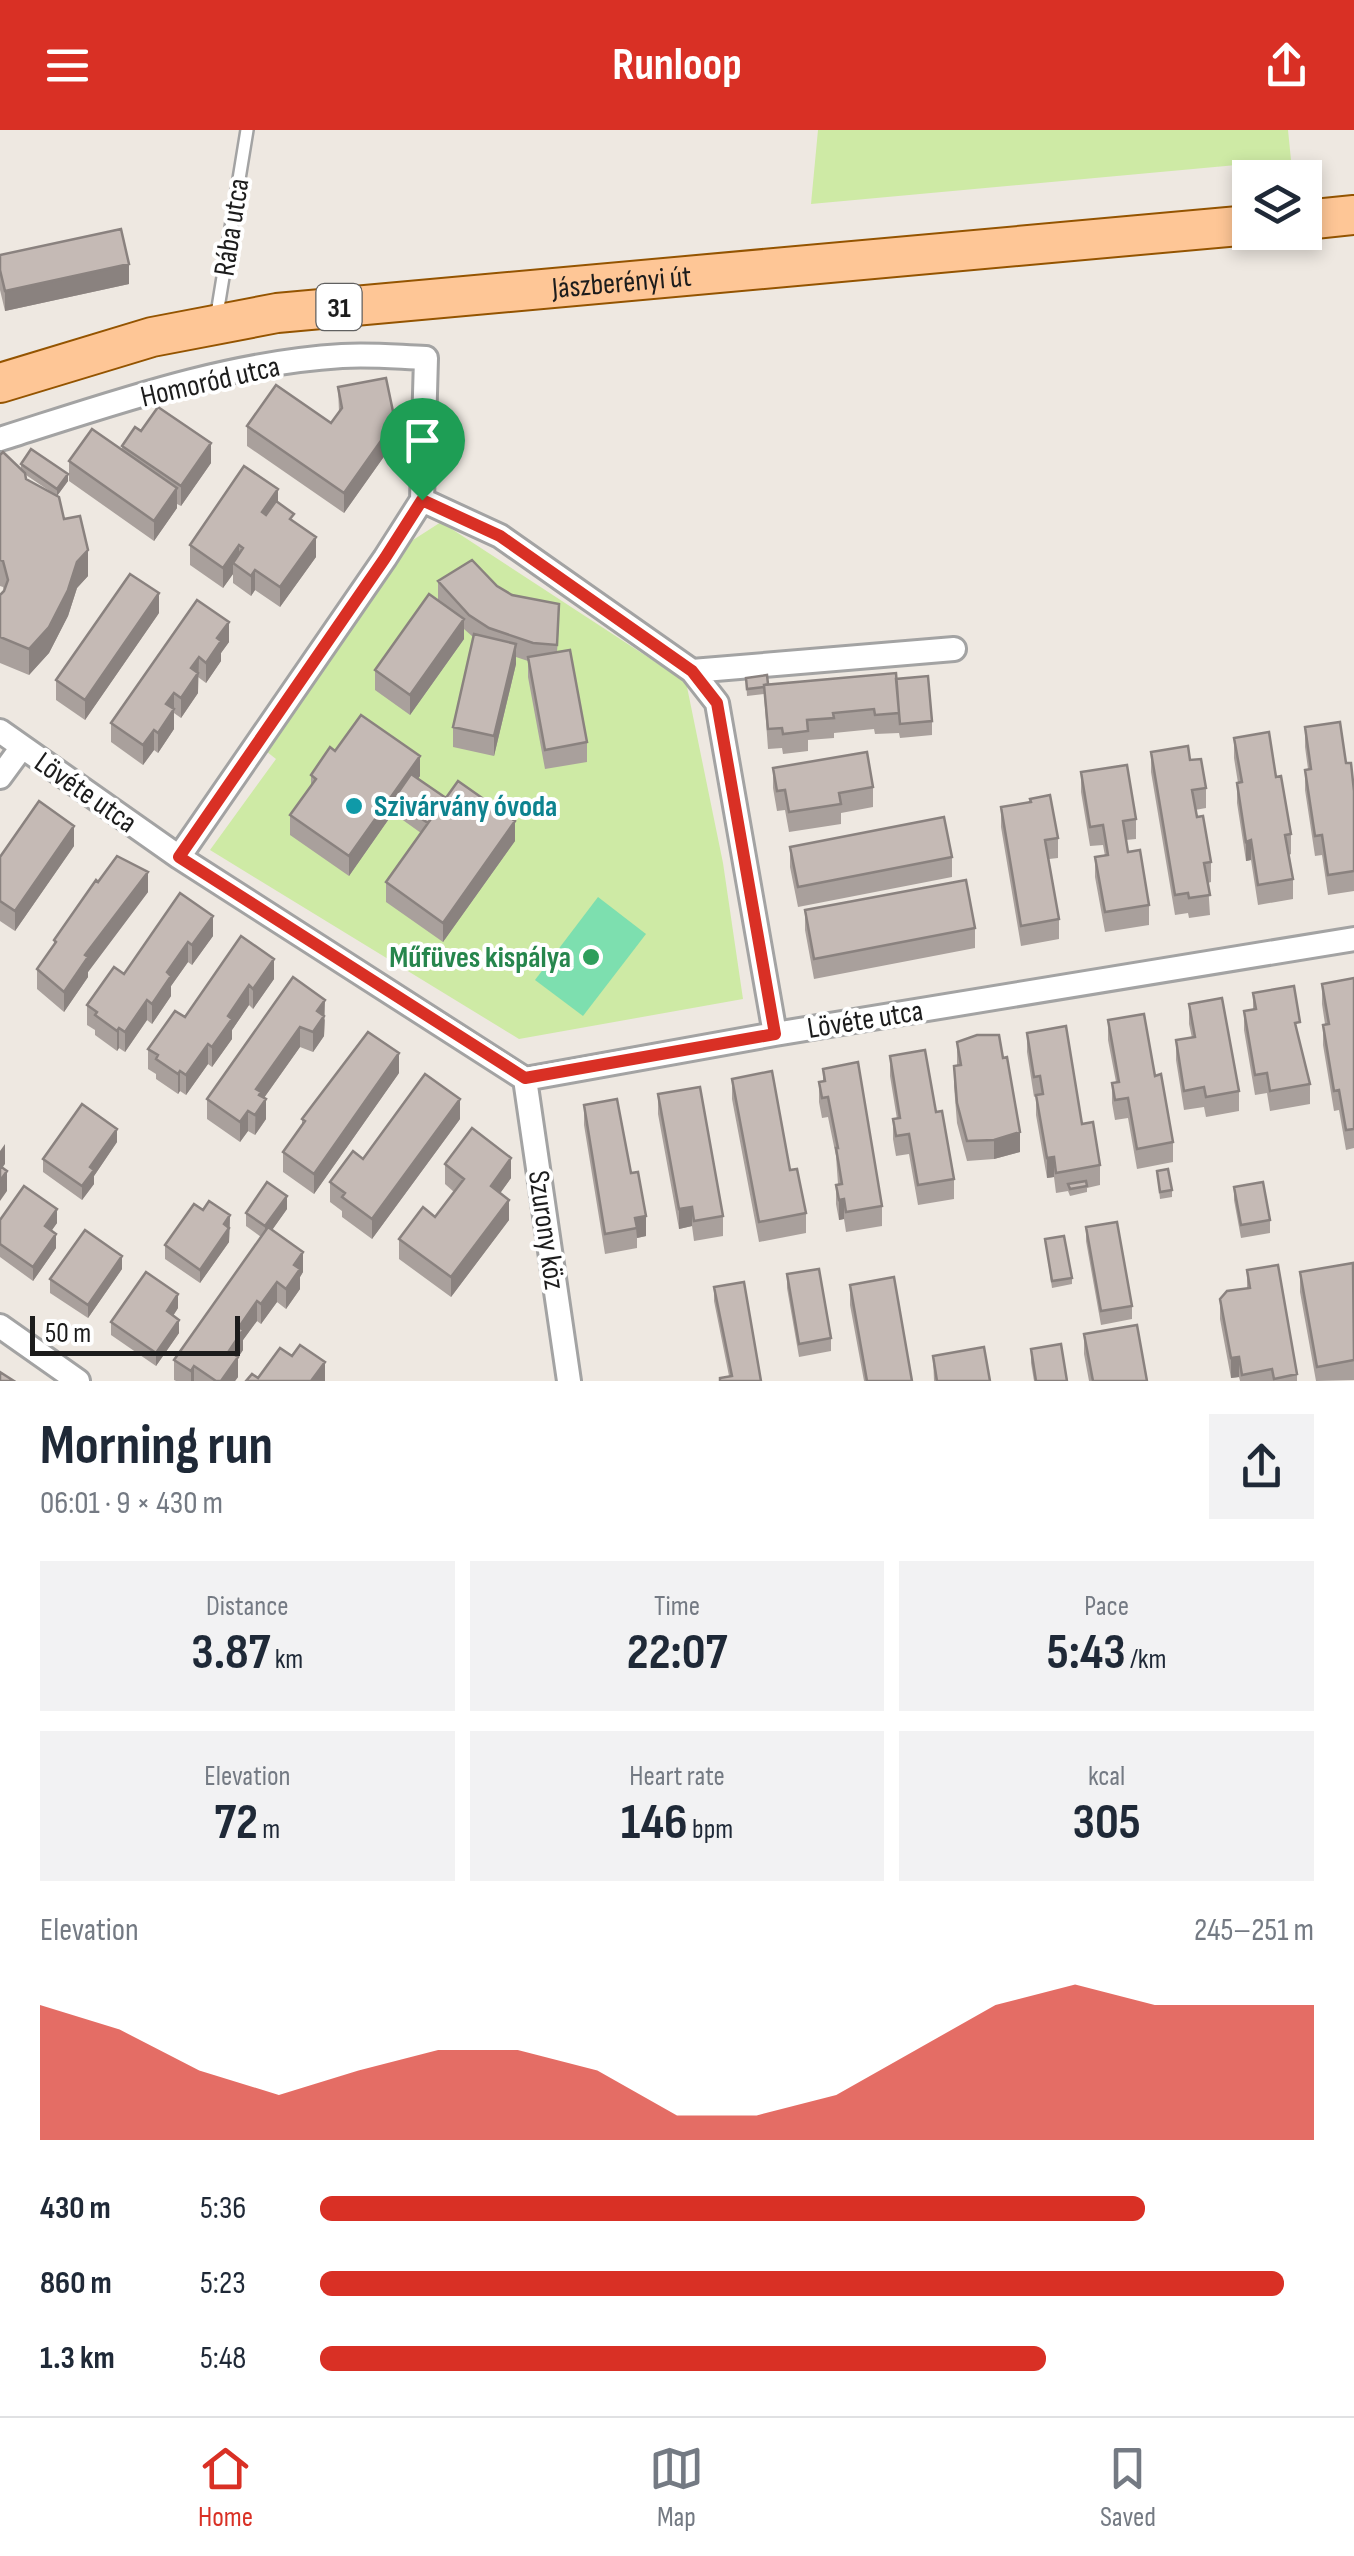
<!DOCTYPE html>
<meta charset="utf-8">
<style>
:root{--surface:#fff;--page:#f2f2f3;--text:#1f2937;--muted:#747a83;--line:#e0e1e3;--accent:#d93025}
body{margin:0;font-family:"Sofia Sans Condensed",sans-serif;background:var(--page);color:var(--text);height:100vh;display:flex;flex-direction:column;font-size:38px;white-space:nowrap}
*{box-sizing:border-box;margin:0}
p{font-size:32px;color:var(--muted)}
.icon{flex:none;width:55px;height:55px;fill:none;stroke:currentColor;stroke-width:2;stroke-linecap:round;stroke-linejoin:round}
.map{position:relative;height:1251px;overflow:hidden}
.sheet{display:flex;flex-direction:column;background:var(--surface);flex:1}
.sheet>*{flex:none}
.fabs{position:absolute;left:1232px;top:30px;display:grid;gap:20px}
.fabs a{display:grid;place-items:center;width:90px;height:90px;border-radius:0px;background:var(--surface);box-shadow:0 5px 15px #0003;font-size:50px}
.scale{position:absolute;left:30px;bottom:25px;width:210px;box-sizing:border-box;padding-left:10px;border:5px solid #1c1c1c;border-top:0;font-size:28px;line-height:35px;white-space:nowrap;color:#1c1c1c;-webkit-text-stroke:8px #fff;paint-order:stroke}
.pin{position:absolute;display:grid;place-items:center;width:85px;height:85px;color:#fff;margin:-102px -42px;border-radius:50% 50% 50% 0;rotate:-45deg;box-shadow:0 0 10px #0007}
.pin .icon{rotate:45deg}
.round{display:grid;place-items:center;flex:none;width:105px;height:105px;border-radius:0px;background:var(--page)}
.headline{display:flex;align-items:center;justify-content:space-between;height:170px;padding:0 40px}
h1{font-size:55px;font-weight:700;line-height:75px}
.stats{display:grid;grid-template-columns:repeat(3,1fr);gap:15px;height:170px;padding:10px 40px}
.stats div{display:grid;align-content:center;border-radius:0px;background:var(--page);text-align:center}
.stats b{font-size:50px;font-weight:700}
.stats small{font-size:28px;font-weight:400}
.stats p{font-size:28px}
.chart{height:280px;padding:20px 40px}
.chart p{display:flex;justify-content:space-between}
.chart svg{width:100%;height:180px;margin-top:10px;fill:var(--accent);opacity:.7}
ul{padding:0 40px;list-style:none;font-size:32px}
li{display:grid;grid-template-columns:160px 120px 1fr;align-items:center;height:75px}
li i{height:25px;border-radius:12px;background:var(--accent)}
header{display:flex;justify-content:space-between;align-items:center;height:130px;padding:0 40px;background:var(--accent);color:#fff;font-size:45px;font-weight:700}
.menu{display:flex;justify-content:space-around;align-items:center;height:140px;border-top:2px solid var(--line);background:var(--surface);font-size:28px;color:var(--muted)}
.menu a{display:grid;justify-items:center;gap:5px}
.menu .on{color:var(--accent)}
.map>svg:first-child{display:block}
.grass{fill:#ceeaa5}
.pitch{fill:#7ddfaf}
.lines{fill:none;stroke-linecap:round;stroke-linejoin:round}
.service-casing{stroke:#a3a3a3;stroke-width:16}
.minor-casing{stroke:#a3a3a3;stroke-width:28}
.primary-casing{stroke:#945400;stroke-width:42}
.service{stroke:#fff;stroke-width:11}
.minor{stroke:#fff;stroke-width:22}
.primary{stroke:#fec696;stroke-width:38}
.wall{fill:#a9a09c;fill-rule:evenodd}
.shaded-wall{fill:#8a827f}
.building{fill:#c5bab5;stroke:#8a827f;stroke-width:2.5}
.route-casing{stroke:#fff;stroke-width:20}
.route{stroke:#d93025;stroke-width:12}
.culture-dot{fill:#0f9aa8;stroke:#fff;stroke-width:4}
.leisure-dot{fill:#2e9e5b;stroke:#fff;stroke-width:4}
.labels{text-anchor:middle;stroke-width:8;stroke-linejoin:round;paint-order:stroke}
.shield{fill:#fff;stroke:#606060;stroke-width:2.5}
.shield-label{font-size:28px;font-weight:bold;fill:#1c1c1c}
.street-label{font-size:30px;fill:#1c1c1c;stroke:#fff}
.culture-label{font-size:30px;font-weight:bold;fill:#0d838f;stroke:#fff;text-anchor:start}
.leisure-label{font-size:30px;font-weight:bold;fill:#27864d;stroke:#fff;text-anchor:end}
</style>
<header><svg class="icon" aria-label="menu" viewBox="0 0 24 24"><path d="M4 6h16M4 12h16M4 18h16"/></svg>Runloop<svg class="icon" aria-label="share" viewBox="0 0 24 24"><path d="M12 15V3M7 8l5-5 5 5M5 13v7h14v-7"/></svg></header>
<div class="map">
<svg width="1354" height="1251" viewBox="0 0 1354 1251">
<rect width="100%" height="100%" fill="#eee8e1"/>
<!-- grass -->
<path class="grass" d="M818,0H1288L1291,30L811,74Z
M441,392L686,552L723,733L743,869L519,909L210,720L276,629L257,614L385,428Z"/>
<!-- pitch -->
<path class="pitch" d="M598,767L646,804L583,886L535,850Z"/>
<g class="lines">
<!-- service casing -->
<g class="service-casing">
<path id="service" d="M216,190L247,0"/>
</g>
<!-- minor casing -->
<g class="minor-casing">
<path id="minor" d="M0,309C111,274 225,233 342,226C370,224 398,227 426,228L422,370L385,428L179,727
M422,370L500,406L692,541L717,573L775,904
M692,541L954,519
M0,601L179,727L525,949L775,904L1354,809
M0,647L22,617
M525,949L569,1251
M0,1196L78,1251"/>
</g>
<!-- primary casing -->
<g class="primary-casing">
<g id="primary">
<path d="M1305,90L1354,85"/>
<path id="s1" d="M0,253L152,207L277,183L1250,95"/>
</g>
</g>
<!-- service -->
<use href="#service" class="service"/>
<!-- minor -->
<use href="#minor" class="minor"/>
<!-- primary -->
<use href="#primary" class="primary"/>
</g>
<!-- wall -->
<path class="wall" d="M0,125L129,154L5,181L0,160Z
M338,257L395,311L344,383L247,316V296L331,293L339,282Z
M141,301L211,333L181,376L177,374V378L154,411L69,351V331L122,320V316Z
M0,325L21,339V334L68,351L57,366L64,389L88,446L77,458L68,486L49,523L29,545L0,533V465L4,460L3,457L0,456ZM26,345L54,364L26,349Z
M278,372L294,392L316,427L280,477L255,460L251,466L233,453V444L223,458L190,435V415Z
M438,451L497,456L559,494L557,522L587,612V632L545,639L528,547V531L516,527V534L494,626L453,617V597L473,507L464,499V509L410,585L375,560V540L438,470Z
M197,470L229,512L221,523V531L206,553L198,547V563L181,588L174,583V599L158,623L154,620L143,635L111,612V593Z
M159,483L85,590L56,570V550Z
M746,548L768,554L896,549L932,591V605L900,608L899,603L875,604L874,599L834,603V608L808,610V621L783,624L782,618L768,619L764,564L747,566Z
M1305,597L1346,633L1354,661V761L1328,765L1322,725L1315,726L1305,660V640L1308,639L1305,617Z
M1234,608L1276,647L1291,704V724L1289,725L1293,749V769L1258,775L1251,730L1246,731L1237,673V653H1238L1234,628Z
M335,621L420,646L418,648L446,668L515,711L443,812L386,772V752L421,703L393,683L349,746L290,705V685L311,656V645Z
M1151,622L1190,630L1206,658V678L1195,680L1211,732V752L1208,753L1210,785L1189,788L1188,783L1175,785L1151,642Z
M773,638L873,657V677L841,683V694L789,702L785,680L777,681L773,658Z
M1081,642L1136,689V709L1126,710L1128,722L1149,775V795L1105,802L1095,747V727L1105,726L1103,715L1090,716L1081,662Z
M1001,677L1058,708V728L1049,729L1059,789V809L1021,816L1001,697Z
M74,716L15,801L0,791V727Z
M790,717L952,727V747L798,777L790,737Z
M98,752L148,762L88,842V847L64,882L37,859V839L54,816V810Z
M180,763L213,806L192,835L188,832L171,856V866L152,894L147,890L125,922L119,918L117,921L95,905V900L87,895V875L124,844Z
M805,780L975,798V818L814,849L805,800Z
M241,806L274,849L253,879L249,875L232,900V909L212,937L208,934L186,965L180,961L178,964L156,949V944L148,939V919L185,887Z
M293,847L325,890L324,906L313,922L300,917L264,968L266,989L255,1005L248,1001L240,1012L207,989V969Z
M1354,848V1018L1346,1020L1339,980L1334,981L1323,915V895L1325,894L1322,874V854Z
M1253,863L1300,912L1310,954V974L1270,981L1267,963L1255,965L1244,900V881L1253,879Z
M1189,874L1239,961V981L1206,987L1204,977L1184,980L1176,930V910L1192,908L1189,894Z
M1108,890L1155,946L1173,1012V1032L1137,1039L1128,988L1115,990L1112,973V953L1116,952L1108,910Z
M1027,903L1082,994L1100,1035V1055L1087,1058V1062L1070,1066L1068,1061L1056,1063L1054,1047L1047,1048L1036,985V966L1034,967L1027,922Z
M957,912L1020,1022L994,1029L967,1031L957,993L954,956V936H957Z
M890,926L936,982L954,1049V1069L918,1075L909,1024L896,1026L893,1009V989H897L890,946Z
M823,939L882,1076V1096L846,1102L844,1089L839,1090L836,1074V1055L838,1054L836,1026L828,987L822,988L819,972V952L823,951Z
M399,943L314,1064L283,1042V1022L302,995V989Z
M732,949L790,1040L806,1083V1103L759,1112L732,969Z
M658,964L723,1086V1106L694,1111L692,1096L679,1099L658,984Z
M584,975L631,1043L646,1106L637,1108V1118L605,1124L584,995Z
M460,989L372,1109L342,1087V1081L330,1072V1052L363,1029Z
M117,1012L94,1046V1054L82,1070L43,1042V1029Z
M445,1034L511,1048L500,1063L509,1090L451,1167L399,1129V1109L435,1087L454,1062L445,1054Z
M1157,1041L1172,1060V1067L1160,1069Z
M1234,1057L1270,1090V1103L1241,1108L1234,1070Z
M287,1079L272,1100L303,1142L300,1147V1159L286,1179L277,1172L261,1194L257,1191L243,1210V1220L238,1227V1247L235,1251H176L174,1250V1230L261,1107L246,1096V1083Z
M203,1080L230,1085L229,1112L200,1153L165,1129V1115Z
M0,1090L57,1093L51,1101L56,1118L33,1151L0,1127Z
M1086,1097L1132,1176V1189L1101,1195L1086,1111Z
M1045,1109L1072,1148V1154L1052,1158Z
M1354,1136V1250L1316,1251L1300,1162V1142Z
M122,1139L88,1188L50,1163V1149Z
M1247,1140L1297,1244V1251H1240L1239,1247L1231,1248L1220,1189V1169L1247,1158Z
M787,1144L831,1208V1221L799,1227L787,1158Z
M850,1155L912,1251H864L850,1175Z
M714,1157L761,1251L729,1246L714,1171Z
M178,1178L173,1186L179,1203L156,1236L111,1205V1192Z
M1084,1204L1147,1251H1089L1084,1224Z
M1031,1219L1067,1251H1034L1031,1233Z
M933,1226L990,1251H934Z"/>
<!-- shaded-wall -->
<path class="shaded-wall" d="M129,134V154L5,181V161Z
M395,291V311L344,383V363Z
M211,313V333L181,376V356Z
M68,344V351L57,366V359Z
M177,358V378L154,411V391Z
M278,359V379L262,402V382Z
M316,407V427L280,477V457Z
M239,415V435L233,433V444L223,458V438Z
M88,420V446L77,458L68,486L49,523L29,545V519L77,432Z
M255,440V460L251,466V446Z
M159,463V483L85,590V570Z
M464,489V509L410,585V565Z
M229,492V512L221,523V531L206,553V533L217,508Z
M516,514V534L494,626V606Z
M199,527L198,563L181,588V568L191,538Z
M174,563V599L158,623V603L166,574Z
M154,600V620L143,635V615Z
M420,626V646L400,674L393,670V683L349,746V726Z
M515,691V711L443,812V793Z
M74,696V716L15,801V781Z
M1251,710V730L1246,731V712Z
M148,742V762L88,842V847L64,882V862L85,825Z
M213,786V806L192,835V815Z
M188,812V832L171,856V866L152,894V874L167,842Z
M274,829V849L253,879V859Z
M249,855V875L232,900V909L212,937V917L228,886Z
M147,870V890L125,922V902Z
M325,870L324,906L313,922V902L317,881Z
M300,897V917L261,972L266,969V989L255,1005L256,959Z
M119,898V918L117,921V901Z
M208,914V934L186,965V945Z
M399,923V943L314,1064V1044Z
M180,941V961L178,964V944Z
M460,969V989L372,1109V1089Z
M248,981V1001L240,1012V992Z
M117,999V1012L94,1046V1054L82,1070V1056L90,1037Z
M1020,1002V1022L994,1029V1010Z
M5,1014V1034L0,1041V1021Z
M1054,1027V1047L1047,1048V1028Z
M511,1028V1048L491,1076V1056Z
M7,1041V1061L0,1071V1051Z
M287,1066V1079L265,1110V1096Z
M844,1069V1089L839,1090V1070Z
M509,1070V1090L451,1167V1147Z
M692,1077V1096L679,1099V1079Z
M57,1079V1093L45,1110V1096Z
M230,1085L229,1112L200,1153V1140Z
M646,1086V1106L637,1108L635,1088Z
M56,1104V1118L33,1151V1137Z
M303,1122V1142L300,1147V1159L286,1179V1159L294,1135Z
M122,1126V1139L88,1188V1175Z
M277,1152V1172L261,1194V1174Z
M178,1164V1178L167,1195V1181Z
M257,1171V1191L243,1210V1220L229,1241V1221L239,1197Z
M179,1190V1203L156,1236V1223Z
M238,1227V1247L235,1251H221Z
M1239,1227V1247L1231,1248V1228Z
M325,1232V1251H311Z
M194,1236V1251H191V1241Z"/>
<!-- building -->
<path class="building" d="M121,99L129,134L5,161L0,140V125Z
M386,248L395,291L344,363L247,296L276,255L331,293L342,278L338,257Z
M158,277L211,313L181,356L122,316L135,297L141,301Z
M92,299L177,358L154,391L69,331Z
M31,319L68,344L57,359L21,334Z
M3,322L25,343L26,349L59,367L64,389L80,386L88,420L77,432L68,460L49,497L29,519L0,507V465L4,461L8,450L3,431L0,430V325Z
M244,336L278,359L262,382L266,385L276,371L294,384L290,389L316,407L280,457L255,440L251,446L233,433L243,418L239,415L223,438L190,415Z
M472,430L497,456L512,465L559,474L557,515L533,513L489,498L469,485L438,451Z
M130,444L159,463L85,570L56,550Z
M429,464L464,489L410,565L375,540Z
M197,470L229,492L217,508L221,511L206,533L199,527L191,538L198,543L181,568L174,563L166,574L174,579L158,603L154,600L143,615L111,593Z
M474,504L516,514L494,606L453,597Z
M570,520L587,612L545,620L528,527Z
M896,543L899,583L875,585L874,579L833,583L834,588L807,590L808,601L783,604L782,598L768,599L764,555Z
M767,545L768,554L764,555V557L747,559L746,548Z
M928,546L932,591L900,594L896,549Z
M361,585L420,626L349,726L290,685L316,649L311,645L330,617L335,621Z
M1340,592L1346,633H1351L1354,661V741L1328,745L1322,705L1315,706L1305,640L1311,639L1305,597Z
M1269,602L1276,647L1281,646L1291,704L1285,705L1293,749L1258,755L1251,710L1246,712L1237,653L1242,652L1234,608Z
M1188,616L1190,630L1201,629L1206,658L1192,660L1197,687L1203,686L1211,732L1204,733L1210,765L1189,768L1188,763L1175,765L1151,622Z
M867,622L873,657L839,663L841,674L789,682L785,660L777,661L773,638Z
M1127,635L1136,689L1123,691L1128,722L1140,720L1149,775L1105,782L1095,727L1108,725L1103,695L1090,697L1081,642Z
M411,644L446,668L428,693L393,670Z
M458,651L515,691L443,793L386,752Z
M1050,665L1058,708L1045,710L1059,789L1021,796L1001,677L1031,672L1030,669Z
M39,671L74,696L15,781L0,771V727Z
M944,687L952,727L798,757L790,717Z
M117,726L148,742L85,825L88,827L64,862L37,839L56,812L54,810L96,750L98,752Z
M966,750L975,798L814,829L805,780Z
M180,763L213,786L192,815L188,812L167,842L171,846L152,874L147,870L125,902L119,898L117,901L95,885L97,882L87,875L114,837L124,844Z
M241,806L274,829L253,859L249,855L228,886L232,889L212,917L208,914L186,945L180,941L178,944L156,929L158,925L148,919L175,881L185,887Z
M293,847L325,870L317,881L324,886L313,902L300,897L256,959L261,962L259,965L266,969L255,985L248,981L240,992L207,969Z
M1354,848V999L1346,1000L1339,960L1334,961L1323,895L1329,894L1322,854Z
M1294,856L1300,892L1295,893L1310,954L1270,961L1267,943L1255,945L1244,881L1256,879L1253,863Z
M1222,868L1239,961L1206,967L1204,957L1184,961L1176,910L1195,907L1189,874Z
M1144,884L1155,946L1161,944L1173,1012L1137,1019L1128,968L1115,970L1112,953L1119,952L1108,890Z
M1066,896L1082,994L1093,992L1100,1035L1056,1043L1054,1027L1047,1028L1036,965L1043,964L1040,946L1034,947L1027,903Z
M368,902L399,923L314,1044L283,1022L305,991L302,989Z
M977,905H999L1003,928L1007,927L1020,1002L994,1010L967,1011L957,973L954,936L961,935L957,912Z
M925,920L936,982L942,981L954,1049L918,1055L909,1004L896,1006L893,989L900,988L890,926Z
M858,932L882,1076L846,1082L844,1069L839,1070L836,1055L842,1054L836,1018H838L828,967L822,968L819,952L825,951L823,939Z
M772,941L790,1040L797,1039L806,1083L759,1092L732,949Z
M425,944L460,969L372,1089L342,1067L345,1063L330,1052L353,1021L363,1029Z
M700,957L723,1086L694,1091L692,1077L679,1079L658,964Z
M617,969L631,1043L638,1042L646,1086L635,1088L637,1098L605,1104L584,975Z
M82,974L117,999L90,1037L94,1040L82,1056L43,1029Z
M472,998L511,1028L491,1056L509,1070L451,1147L399,1109L423,1077L435,1087L464,1049L445,1034Z
M0,1036L7,1041L0,1051Z
M1168,1039L1172,1060L1160,1062L1157,1041Z
M1086,1051L1087,1056L1070,1059L1068,1054Z
M267,1052L287,1066L265,1096L246,1083Z
M1263,1052L1270,1090L1241,1095L1234,1057Z
M24,1056L57,1079L45,1096L56,1104L33,1137L0,1114V1090Z
M209,1071L230,1085L224,1094L229,1098L200,1140L165,1115L194,1074L203,1080Z
M1117,1092L1132,1176L1101,1181L1086,1097Z
M268,1097L303,1122L294,1135L300,1139L286,1159L277,1152L261,1174L257,1171L239,1197L243,1200L229,1221L238,1227L221,1251H216L194,1236L191,1241L174,1230Z
M85,1100L122,1126L88,1175L50,1149Z
M1064,1106L1072,1148L1052,1151L1045,1109Z
M1353,1133L1354,1230L1317,1237L1300,1142Z
M1278,1135L1297,1244L1274,1249L1272,1239L1242,1245L1239,1227L1231,1228L1220,1169L1227,1161L1250,1158L1247,1140Z
M819,1139L831,1208L799,1214L787,1144Z
M146,1142L178,1164L167,1181L179,1190L156,1223L111,1192Z
M894,1147L912,1251H867L850,1155Z
M744,1152L761,1251H720V1248L732,1246L714,1157Z
M1137,1195L1147,1251H1093L1084,1204Z
M1061,1214L1067,1251H1036L1031,1219Z
M300,1215L325,1232L311,1251H246L252,1244L258,1248L280,1218L292,1226Z
M984,1217L990,1251H937L933,1226Z
M0,1242L14,1251H0Z"/>
<g class="lines">
<!-- route casing -->
<g class="route-casing">
<path id="route" d="M422,370L500,406L692,541L717,573L775,904L525,948L179,727L385,428Z"/>
</g>
<!-- route -->
<use href="#route" class="route"/>
</g>
<!-- markers -->
<circle class="culture-dot" cx="354" cy="676" r="10"/>
<circle class="leisure-dot" cx="591" cy="827" r="10"/>
<g class="labels">
<!-- shield labels -->
<rect class="shield" x="316.5" y="154" width="45" height="46" rx="8"/>
<g class="shield-label">
<text x="339" y="187">31</text>
</g>
<!-- street labels -->
<g class="street-label">
<text transform="translate(231 97) rotate(-81)" y="10">Rába utca</text>
<text dy="10" stroke="none"><textPath href="#s1" startOffset="632">Jászberényi út</textPath></text>
<text transform="translate(210 251) rotate(-13)" y="10">Homoród utca</text>
<text transform="translate(86 662) rotate(35)" y="10">Lövéte utca</text>
<text transform="translate(865 889) rotate(-9)" y="10">Lövéte utca</text>
<text transform="translate(547 1100) rotate(82)" y="10">Szurony köz</text>
</g>
<!-- culture labels -->
<g class="culture-label">
<text x="374" y="686">Szivárvány óvoda</text>
</g>
<!-- leisure labels -->
<g class="leisure-label">
<text x="571" y="837">Műfüves kispálya</text>
</g>
</g>
</svg>
<div class="fabs">
<a><svg class="icon" aria-label="layers" viewBox="0 0 24 24"><path d="M12 4l9 5-9 5-9-5zM3 14l9 5 9-5"/></svg></a>
</div>
<div class="scale">50 m</div>
<div class="pin" style="left:422px;top:370px;background:#1e9e55"><svg class="icon" aria-label="arrive" viewBox="0 0 24 24"><path d="M6 21V4h12l-3 4 3 4H6"/></svg></div>
</div>
<section class="sheet">
<div class="headline"><div><h1>Morning run</h1><p>06:01 · 9 × 430 m</p></div><a class="round"><svg class="icon" aria-label="share" viewBox="0 0 24 24"><path d="M12 15V3M7 8l5-5 5 5M5 13v7h14v-7"/></svg></a></div>
<div class="stats">
<div><p>Distance</p><b>3.87<small> km</small></b></div>
<div><p>Time</p><b>22:07</b></div>
<div><p>Pace</p><b>5:43<small> /km</small></b></div>
</div>
<div class="stats">
<div><p>Elevation</p><b>72<small> m</small></b></div>
<div><p>Heart rate</p><b>146<small> bpm</small></b></div>
<div><p>kcal</p><b>305</b></div>
</div>
<div class="chart"><p><span>Elevation</span>245–251 m</p>
<svg viewBox="0 0 160 44" preserveAspectRatio="none"><path d="M0 44V11L10 17L20 27L30 33L40 27L50 22L60 22L70 27L80 38L90 38L100 33L110 22L120 11L130 6L140 11L150 11L160 11V44z"/></svg>
</div>
<ul>
<li><b>430 m</b>5:36<i style="width:83%"></i></li>
<li><b>860 m</b>5:23<i style="width:97%"></i></li>
<li><b>1.3 km</b>5:48<i style="width:73%"></i></li>
</ul>
</section>
<nav class="menu">
<a class="on"><svg class="icon" aria-label="home" viewBox="0 0 24 24"><path d="M3 11l9-7 9 7M6 9v11h12V9"/></svg>Home</a>
<a><svg class="icon" aria-label="map" viewBox="0 0 24 24"><path d="M3 6l6-2 6 2 6-2v14l-6 2-6-2-6 2zM9 4v14M15 6v14"/></svg>Map</a>
<a><svg class="icon" aria-label="saved" viewBox="0 0 24 24"><path d="M7 4h10v16l-5-4-5 4z"/></svg>Saved</a>
</nav>
